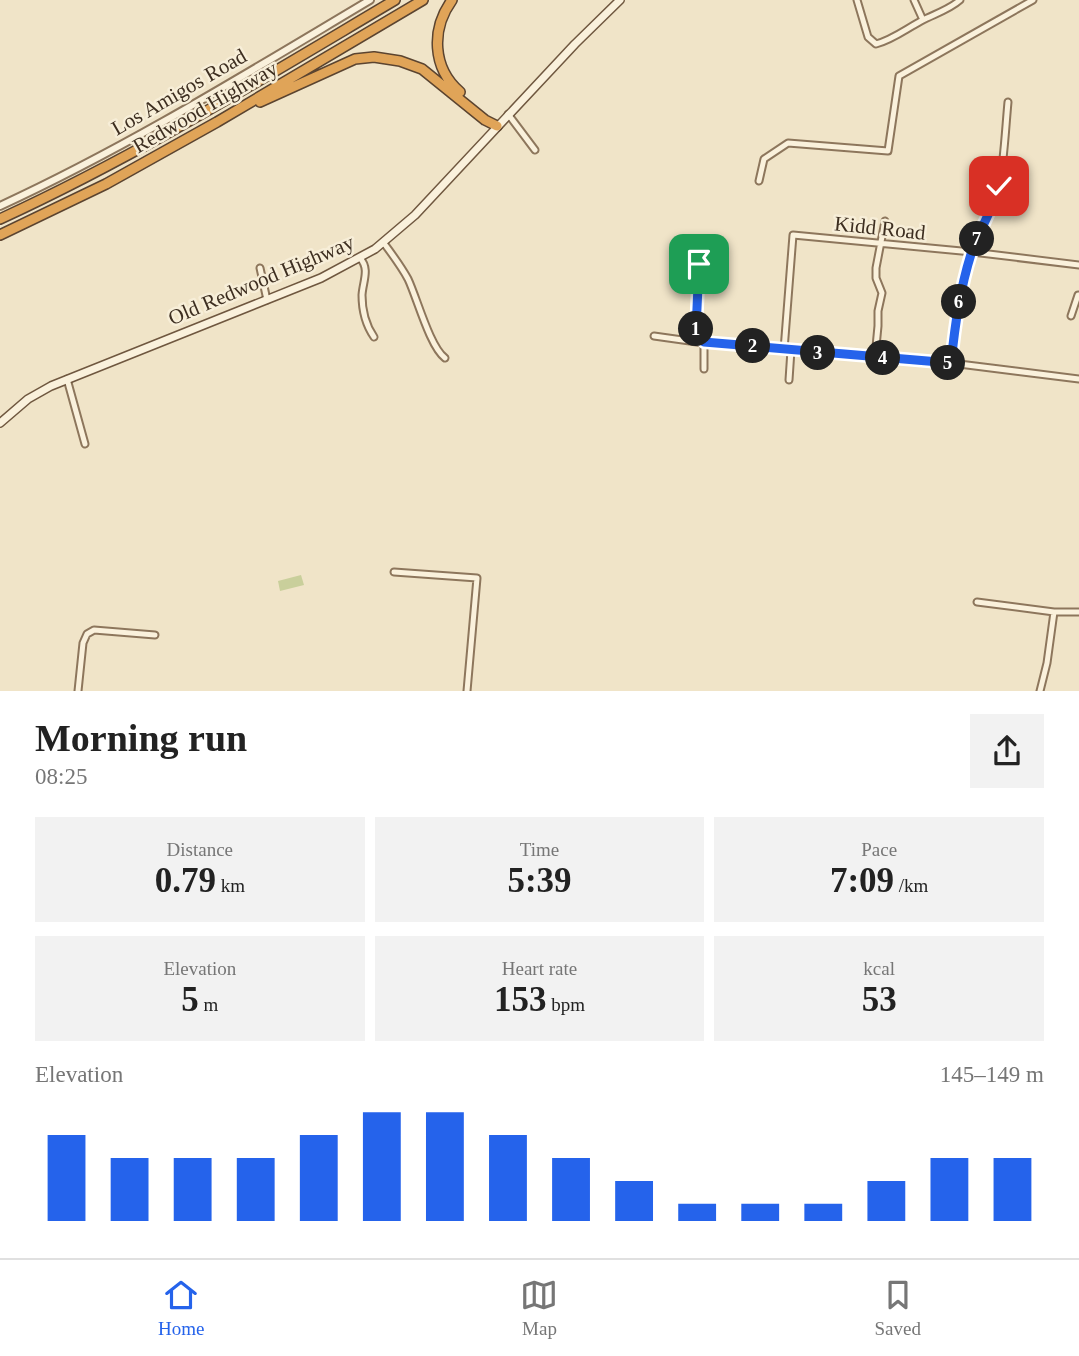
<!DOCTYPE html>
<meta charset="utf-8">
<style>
:root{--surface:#fff;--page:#f2f2f2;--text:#222;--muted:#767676;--line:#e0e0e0;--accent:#2563eb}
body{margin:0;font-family:"Times New Roman",serif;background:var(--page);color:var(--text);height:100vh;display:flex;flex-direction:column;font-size:26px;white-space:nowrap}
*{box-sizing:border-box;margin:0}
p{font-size:23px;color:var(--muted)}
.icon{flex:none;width:38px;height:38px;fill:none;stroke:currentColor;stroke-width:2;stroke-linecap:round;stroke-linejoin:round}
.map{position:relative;height:691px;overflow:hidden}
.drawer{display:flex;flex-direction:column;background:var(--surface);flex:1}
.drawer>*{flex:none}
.pin{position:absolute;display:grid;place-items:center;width:60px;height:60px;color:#fff;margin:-30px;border-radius:14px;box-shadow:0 4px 10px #0006}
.km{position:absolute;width:35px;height:35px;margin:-18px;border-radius:50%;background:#222;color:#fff;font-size:19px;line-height:35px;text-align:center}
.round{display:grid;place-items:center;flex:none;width:74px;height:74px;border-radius:0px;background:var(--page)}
.summary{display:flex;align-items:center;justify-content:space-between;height:119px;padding:0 35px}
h1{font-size:38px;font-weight:700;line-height:52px}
.metrics{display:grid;grid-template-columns:repeat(3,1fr);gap:10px;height:119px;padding:7px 35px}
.metrics div{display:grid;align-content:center;border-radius:0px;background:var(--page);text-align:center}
.metrics b{font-size:35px;font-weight:700}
.metrics small{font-size:19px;font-weight:400}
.metrics p{font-size:19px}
.chart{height:196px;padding:14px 35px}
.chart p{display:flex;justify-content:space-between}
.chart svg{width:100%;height:126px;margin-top:7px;stroke:var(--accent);stroke-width:6}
.menu{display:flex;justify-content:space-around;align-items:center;height:98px;border-top:2px solid var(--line);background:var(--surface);font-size:19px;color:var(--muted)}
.menu a{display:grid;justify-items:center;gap:4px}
.menu .on{color:var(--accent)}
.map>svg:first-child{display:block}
.green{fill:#c9cf9b}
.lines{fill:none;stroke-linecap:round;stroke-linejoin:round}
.minor-casing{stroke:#8d765c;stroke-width:9}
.tertiary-casing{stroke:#8d765c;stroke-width:10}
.secondary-casing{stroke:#6f573f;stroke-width:10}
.motorway-casing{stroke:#5b4430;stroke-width:12}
.minor{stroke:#faf1dc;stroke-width:5}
.tertiary{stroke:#faf1dc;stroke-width:6}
.secondary{stroke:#faf1dc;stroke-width:7}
.motorway{stroke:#e0a458;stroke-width:9}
.route-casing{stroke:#fff;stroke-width:14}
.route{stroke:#2563eb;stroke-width:9}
.labels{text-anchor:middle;stroke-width:5;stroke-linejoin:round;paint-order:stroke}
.street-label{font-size:21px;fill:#3d2e20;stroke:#f7eed8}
</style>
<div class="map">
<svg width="1079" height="691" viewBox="0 0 1079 691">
<rect width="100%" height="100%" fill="#f0e4c8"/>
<!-- green -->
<path class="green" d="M301,575L304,585L280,591L278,581Z"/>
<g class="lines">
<!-- minor casing -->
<g class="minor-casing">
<path id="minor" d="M857,0L868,37L876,44C892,40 906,29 921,21C934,14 949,10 960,0
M914,0L923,20
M508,114L535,150
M759,181L764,159L788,143L888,151L899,76L1033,0
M383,242C392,254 401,266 408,279C417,298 430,347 445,358
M702,249L699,259L696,330L698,335L704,343V369
M360,258C370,269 363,281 362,295C362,311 365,324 374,337
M260,268L267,300
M1071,316L1078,295H1079
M654,336L704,343L951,363L1079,379
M784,350L793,235L972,252L1079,265
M875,357L878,326V311L882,293L876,278V268L885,221
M951,363C955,326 960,288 972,252C978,233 990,217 996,198C1004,167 1005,134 1008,102
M67,379L85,444
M789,380L791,350
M394,572L477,578L467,691
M977,602L1054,612H1079
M78,691L83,643L87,634L94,630L155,635
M1040,691L1047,663L1054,612"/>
</g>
<!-- tertiary casing -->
<g class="tertiary-casing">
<path id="tertiary" d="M0,206C128,147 249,72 370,0"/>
</g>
<!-- secondary casing -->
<g class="secondary-casing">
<path id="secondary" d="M0,423L28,399L51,386L321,278L375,249L415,215L575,44L620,0"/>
</g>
<!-- motorway casing -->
<g class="motorway-casing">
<path id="motorway" d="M452,0C431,29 432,68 460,92
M260,102L355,59L374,57L400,61L422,69L485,120L497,126
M0,219C137,156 265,77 395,0
M0,235L106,184L217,122L423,0"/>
</g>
<!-- minor -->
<use href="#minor" class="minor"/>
<!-- tertiary -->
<use href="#tertiary" class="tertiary"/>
<!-- secondary -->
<use href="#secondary" class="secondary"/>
<!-- motorway -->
<use href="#motorway" class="motorway"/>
</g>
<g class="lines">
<!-- route casing -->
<g class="route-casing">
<path id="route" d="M699,264L696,330L698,335L704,342L951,363C955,325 960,288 972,251C980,229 993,209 999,186"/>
</g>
<!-- route -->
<use href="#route" class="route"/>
</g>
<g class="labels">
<!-- street labels -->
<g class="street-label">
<text transform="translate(179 92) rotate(-30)" y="7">Los Amigos Road</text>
<text transform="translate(205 107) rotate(-30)" y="7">Redwood Highway</text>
<text transform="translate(880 228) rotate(6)" y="7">Kidd Road</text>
<text transform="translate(261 280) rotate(-23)" y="7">Old Redwood Highway</text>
</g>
</g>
</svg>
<div class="pin" style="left:699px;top:264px;background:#1e9e55"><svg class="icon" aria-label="arrive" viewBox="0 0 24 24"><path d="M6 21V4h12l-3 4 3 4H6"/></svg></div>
<div class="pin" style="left:999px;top:186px;background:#d93025"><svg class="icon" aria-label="check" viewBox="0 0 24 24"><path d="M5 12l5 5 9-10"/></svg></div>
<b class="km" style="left:696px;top:329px">1</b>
<b class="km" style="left:753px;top:346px">2</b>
<b class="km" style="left:818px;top:353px">3</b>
<b class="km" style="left:883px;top:358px">4</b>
<b class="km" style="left:948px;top:363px">5</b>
<b class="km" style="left:959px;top:302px">6</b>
<b class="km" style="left:977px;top:239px">7</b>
</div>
<section class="drawer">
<div class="summary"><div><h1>Morning run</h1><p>08:25</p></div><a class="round"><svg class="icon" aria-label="share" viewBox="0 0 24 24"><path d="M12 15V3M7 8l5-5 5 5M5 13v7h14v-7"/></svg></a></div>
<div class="metrics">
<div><p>Distance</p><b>0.79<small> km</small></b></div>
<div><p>Time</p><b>5:39</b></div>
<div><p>Pace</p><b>7:09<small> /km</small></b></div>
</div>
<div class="metrics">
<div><p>Elevation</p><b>5<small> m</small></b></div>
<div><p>Heart rate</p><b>153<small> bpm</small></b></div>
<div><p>kcal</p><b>53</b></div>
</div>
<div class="chart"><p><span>Elevation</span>145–149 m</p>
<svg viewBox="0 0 160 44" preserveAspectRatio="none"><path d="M5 44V14M15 44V22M25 44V22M35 44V22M45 44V14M55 44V6M65 44V6M75 44V14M85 44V22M95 44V30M105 44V38M115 44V38M125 44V38M135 44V30M145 44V22M155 44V22"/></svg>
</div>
</section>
<nav class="menu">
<a class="on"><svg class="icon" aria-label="home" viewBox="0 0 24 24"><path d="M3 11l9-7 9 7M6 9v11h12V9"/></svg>Home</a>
<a><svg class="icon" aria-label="map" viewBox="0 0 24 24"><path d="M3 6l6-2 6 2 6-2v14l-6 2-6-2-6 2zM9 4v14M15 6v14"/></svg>Map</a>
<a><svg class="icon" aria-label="saved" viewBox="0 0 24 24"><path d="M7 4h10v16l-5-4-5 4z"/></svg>Saved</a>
</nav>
